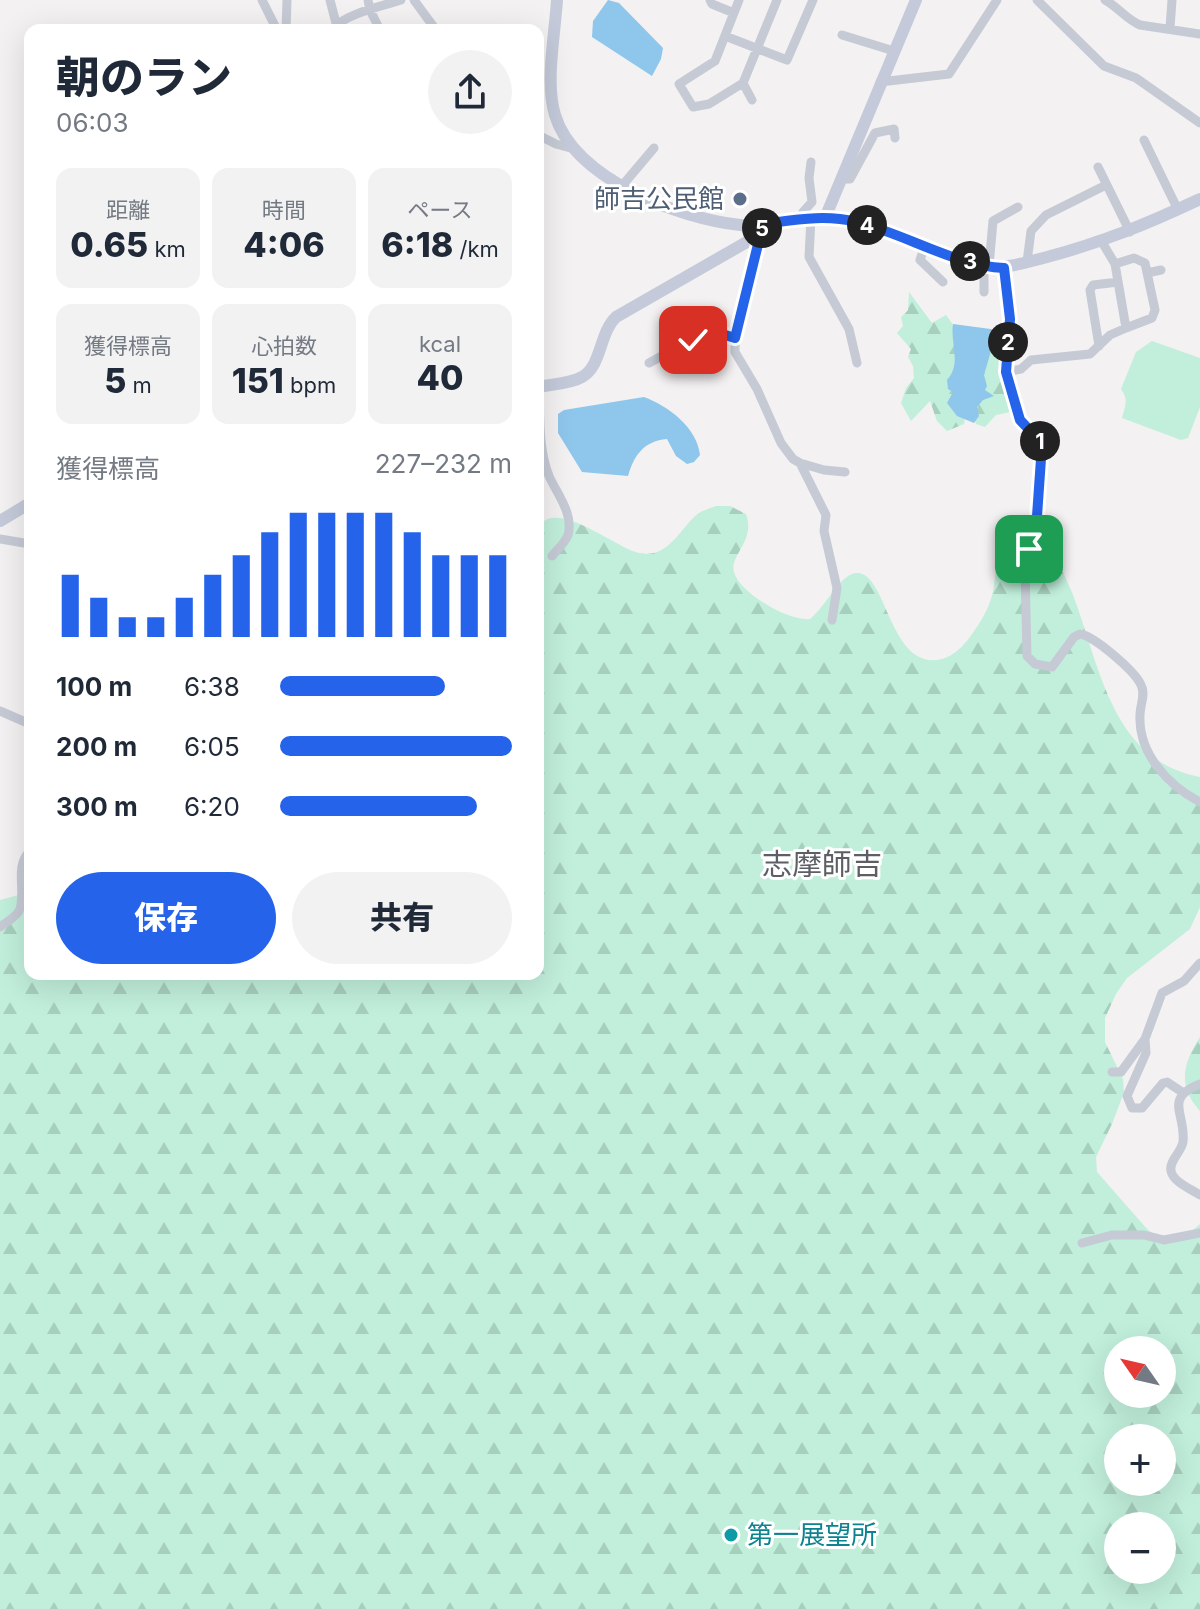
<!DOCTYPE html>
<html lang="ja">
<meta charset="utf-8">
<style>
:root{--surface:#fff;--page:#f2f2f3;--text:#1f2937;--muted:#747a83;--accent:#2563eb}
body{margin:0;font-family:Inter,"Noto Sans JP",sans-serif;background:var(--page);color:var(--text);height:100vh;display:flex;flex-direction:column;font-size:30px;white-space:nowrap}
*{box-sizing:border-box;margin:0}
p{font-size:26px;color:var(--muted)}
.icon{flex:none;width:44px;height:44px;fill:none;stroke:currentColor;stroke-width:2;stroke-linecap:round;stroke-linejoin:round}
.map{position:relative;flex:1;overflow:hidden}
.side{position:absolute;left:24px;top:24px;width:520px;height:956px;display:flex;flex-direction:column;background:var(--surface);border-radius:16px;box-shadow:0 8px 32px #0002}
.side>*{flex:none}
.needle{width:52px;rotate:304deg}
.fabs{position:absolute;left:1104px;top:1336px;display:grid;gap:16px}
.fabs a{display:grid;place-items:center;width:72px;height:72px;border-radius:50%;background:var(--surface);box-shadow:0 8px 32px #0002;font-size:40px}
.pin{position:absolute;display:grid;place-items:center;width:68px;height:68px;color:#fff;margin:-34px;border-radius:16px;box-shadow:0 4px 12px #0006}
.km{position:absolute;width:40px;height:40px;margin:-20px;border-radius:50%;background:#222;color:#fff;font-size:22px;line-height:40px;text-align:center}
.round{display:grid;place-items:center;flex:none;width:84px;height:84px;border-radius:42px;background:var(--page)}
.head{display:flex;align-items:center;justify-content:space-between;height:136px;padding:0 32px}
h1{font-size:44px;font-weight:800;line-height:60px}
.figures{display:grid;grid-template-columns:repeat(3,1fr);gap:12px;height:136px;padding:8px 32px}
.figures div{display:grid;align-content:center;border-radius:16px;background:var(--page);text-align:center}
.figures b{font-size:34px;font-weight:800}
.figures small{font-size:22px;font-weight:400}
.figures p{font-size:22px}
.chart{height:224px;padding:16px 32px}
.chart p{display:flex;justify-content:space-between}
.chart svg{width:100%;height:144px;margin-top:8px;stroke:var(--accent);stroke-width:6}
.cta{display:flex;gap:16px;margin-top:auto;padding:16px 32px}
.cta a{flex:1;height:92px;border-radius:48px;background:var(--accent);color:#fff;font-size:32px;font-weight:800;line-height:92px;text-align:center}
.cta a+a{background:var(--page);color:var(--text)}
ul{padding:0 32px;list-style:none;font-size:26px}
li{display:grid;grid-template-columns:128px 96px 1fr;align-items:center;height:60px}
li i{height:20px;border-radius:10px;background:var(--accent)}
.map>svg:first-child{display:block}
.forest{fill:url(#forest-firs);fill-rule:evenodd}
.pitch{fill:#c1efdb}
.water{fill:#8fc6eb}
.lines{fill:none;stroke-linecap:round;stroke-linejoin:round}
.street{stroke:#c5cad5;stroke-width:9}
.secondary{stroke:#c4cad9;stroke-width:12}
.route-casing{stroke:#fff;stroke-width:16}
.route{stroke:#2563eb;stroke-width:10}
.service-dot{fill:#5c6f8a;stroke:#fff;stroke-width:3}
.culture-dot{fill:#0f9aa8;stroke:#fff;stroke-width:3}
.labels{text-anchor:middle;stroke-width:6;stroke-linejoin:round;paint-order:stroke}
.service-label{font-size:26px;fill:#4e5e75;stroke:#fff;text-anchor:end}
.culture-label{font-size:26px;fill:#0d838f;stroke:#fff;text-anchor:start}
.quarter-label{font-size:30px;fill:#5d5f65;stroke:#fff}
</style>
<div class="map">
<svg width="1200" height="1609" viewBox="0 0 1200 1609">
<defs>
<pattern id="forest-firs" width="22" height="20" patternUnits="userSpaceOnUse" patternTransform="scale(2)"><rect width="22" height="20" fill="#c1efdb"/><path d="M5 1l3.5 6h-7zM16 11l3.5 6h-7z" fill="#a7cfbe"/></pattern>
</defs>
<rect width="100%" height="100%" fill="#f3f1f1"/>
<!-- forest -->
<path class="forest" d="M909,292L932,323L946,315L957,330L965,416L964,424L947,431L937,421L930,401L911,421L901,403L906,388L914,378L913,366L908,357L911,349L897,333L903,326L901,317L908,310Z
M999,328L1006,340L1001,378L1010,412L996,415L985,427L976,424L974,418L983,389L982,375L994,332Z
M716,506H730L746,514C756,541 729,555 734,572C739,593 790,622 810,619C824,608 838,579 852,574C887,561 887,673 942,659C954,656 963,646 970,637C979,624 986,614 991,599C998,578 992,544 1018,535C1024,536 1031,537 1036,540C1054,550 1063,572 1071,590C1100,662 1109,760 1200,777V907L1190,929L1127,978L1116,994L1105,1018V1042L1123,1079L1124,1092L1112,1124L1096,1157L1097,1172L1148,1230L1161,1239L1185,1237L1200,1224V1609H0V900L30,892V974H538V528C554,496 616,548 639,553C666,559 678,533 694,517C700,511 708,509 716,506ZM1118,1350H1162V1394H1118ZM1118,1438H1162V1482H1118ZM1118,1526H1162V1570H1118Z
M1200,1037V1111C1177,1086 1183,1063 1200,1037Z"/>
<!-- pitch -->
<path class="pitch" d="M1152,341L1200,358V407L1188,438L1181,440L1122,418C1125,407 1129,399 1121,389L1136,352Z"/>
<!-- water -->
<path class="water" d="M608,0L619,3L663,48L661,59L652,76L592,37L593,21Z
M953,324L998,330L990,347L991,351L984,375L987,386L985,390L994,396L983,400L977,407L979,416L974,423L957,416L947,403L953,392L948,389L947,380C962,364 950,343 953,324Z
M644,397C668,406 697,427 700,455L694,462L687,464L676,456L667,439C644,441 634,455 628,476L582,472L558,433V414L564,410Z"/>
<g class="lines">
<!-- street -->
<path class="street" d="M262,0L277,30
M330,0L337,27
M368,0L370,10L380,30
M414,0L436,30
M710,0L712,4L734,13
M739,0L715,61L679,84L693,107L709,104L743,83L777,0
M1037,0L1104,66L1136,78L1200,123
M1105,0C1118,7 1126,19 1140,25L1200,34
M1170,28L1172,0
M286,30L287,0
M331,30C347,13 379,7 401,0
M842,35L894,51
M725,36L787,60L813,0
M880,82L949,74L997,0
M743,83L752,100
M538,135L556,144L574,149
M1144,140L1178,210
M1098,167L1130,232
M841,179H850L875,133L894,129L895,138
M621,187L654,148
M811,218L809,257L849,329L857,363
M801,219L803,212L812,202L809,178L811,162
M759,235L735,338V352L757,389L781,443L793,459L800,463L824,470L845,472
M925,245L920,260L943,282
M1027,262L1031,231L1046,215L1106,185
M1115,264L1134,258L1145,263L1155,310L1152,318L1126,328
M989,266L993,221L1018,207
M1004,268L1010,319L1006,372L1020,420L1040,441L1041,459L1037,516L1025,567L1027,656L1035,664L1052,667L1074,637L1080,634C1094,636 1135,671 1141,685C1146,694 1140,705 1140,715C1138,754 1169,786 1200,802
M1147,273L1161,270
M984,292V266
M1099,346L1090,290L1093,285L1118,282
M649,363L709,330L735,338
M1006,372L1021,369L1031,360L1090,354L1110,335L1126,328L1115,264L1102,242
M539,387C540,416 538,448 549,476C557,494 574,514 568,535C565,543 557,550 552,556
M800,463L826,515L824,531L837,588L832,620
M0,539L30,544
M0,711L30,724
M0,927C6,922 17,917 20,909C26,889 14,867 30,851
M1145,1039L1146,1053L1127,1096L1132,1108H1142L1163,1083L1167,1082L1182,1092
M1112,1072H1121L1145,1039L1162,993L1184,981L1200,963
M1200,1084C1163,1099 1186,1113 1183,1142C1181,1153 1169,1160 1171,1171C1173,1182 1191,1189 1200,1195
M1082,1243L1112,1235H1144L1164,1240L1200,1233"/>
<!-- secondary -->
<path class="secondary" d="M557,0C555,34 545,83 555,115C574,179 680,219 740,225C774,228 808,215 843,219C891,225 935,254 981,265C1004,270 1024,263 1047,257C1103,242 1147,224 1200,199
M825,218L916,0
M538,387C551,384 570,384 582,377C602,366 599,333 616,317L759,235L763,224
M0,521L30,503"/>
</g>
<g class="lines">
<!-- route casing -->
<g class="route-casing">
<path id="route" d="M693,340L709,330L735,338L763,224C794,220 825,214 856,222C904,233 955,266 1004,268L1010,319L1006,372L1020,420L1040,441L1041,459L1037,516L1029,549"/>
</g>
<!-- route -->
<use href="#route" class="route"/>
</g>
<!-- markers -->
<circle class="service-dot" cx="740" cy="199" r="8"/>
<circle class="culture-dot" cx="731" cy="1535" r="8"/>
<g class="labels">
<!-- service labels -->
<g class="service-label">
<text x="724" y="208">師吉公民館</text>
</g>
<!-- culture labels -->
<g class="culture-label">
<text x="747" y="1544">第一展望所</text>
</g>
<!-- quarter labels -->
<g class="quarter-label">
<text x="822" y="875">志摩師吉</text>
</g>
</g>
</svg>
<div class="fabs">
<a><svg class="needle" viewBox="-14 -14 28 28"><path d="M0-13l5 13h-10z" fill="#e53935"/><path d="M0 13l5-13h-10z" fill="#747a83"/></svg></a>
<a>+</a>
<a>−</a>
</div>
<div class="pin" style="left:1029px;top:549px;background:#1e9e55"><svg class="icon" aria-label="arrive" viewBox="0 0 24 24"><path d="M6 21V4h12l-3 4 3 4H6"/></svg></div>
<div class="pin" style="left:693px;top:340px;background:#d93025"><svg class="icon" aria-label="check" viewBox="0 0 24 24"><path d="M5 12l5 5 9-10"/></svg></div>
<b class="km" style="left:1040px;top:441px">1</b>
<b class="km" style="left:1008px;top:342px">2</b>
<b class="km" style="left:970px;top:261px">3</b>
<b class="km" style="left:867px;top:225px">4</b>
<b class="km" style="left:762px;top:228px">5</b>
<section class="side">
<div class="head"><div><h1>朝のラン</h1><p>06:03</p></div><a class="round"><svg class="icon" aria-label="share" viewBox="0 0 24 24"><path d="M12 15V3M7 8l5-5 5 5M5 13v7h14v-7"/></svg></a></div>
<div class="figures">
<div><p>距離</p><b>0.65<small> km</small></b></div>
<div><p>時間</p><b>4:06</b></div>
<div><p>ペース</p><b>6:18<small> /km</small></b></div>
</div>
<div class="figures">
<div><p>獲得標高</p><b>5<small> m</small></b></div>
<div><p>心拍数</p><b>151<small> bpm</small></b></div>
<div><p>kcal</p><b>40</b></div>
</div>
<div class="chart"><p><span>獲得標高</span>227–232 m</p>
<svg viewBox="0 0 160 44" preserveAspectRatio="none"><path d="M5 44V25M15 44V32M25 44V38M35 44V38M45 44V32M55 44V25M65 44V19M75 44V12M85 44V6M95 44V6M105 44V6M115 44V6M125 44V12M135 44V19M145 44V19M155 44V19"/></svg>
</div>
<ul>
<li><b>100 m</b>6:38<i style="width:71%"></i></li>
<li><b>200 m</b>6:05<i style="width:100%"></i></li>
<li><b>300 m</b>6:20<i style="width:85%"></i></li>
</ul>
<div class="cta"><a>保存</a><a>共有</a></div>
</section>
</div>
